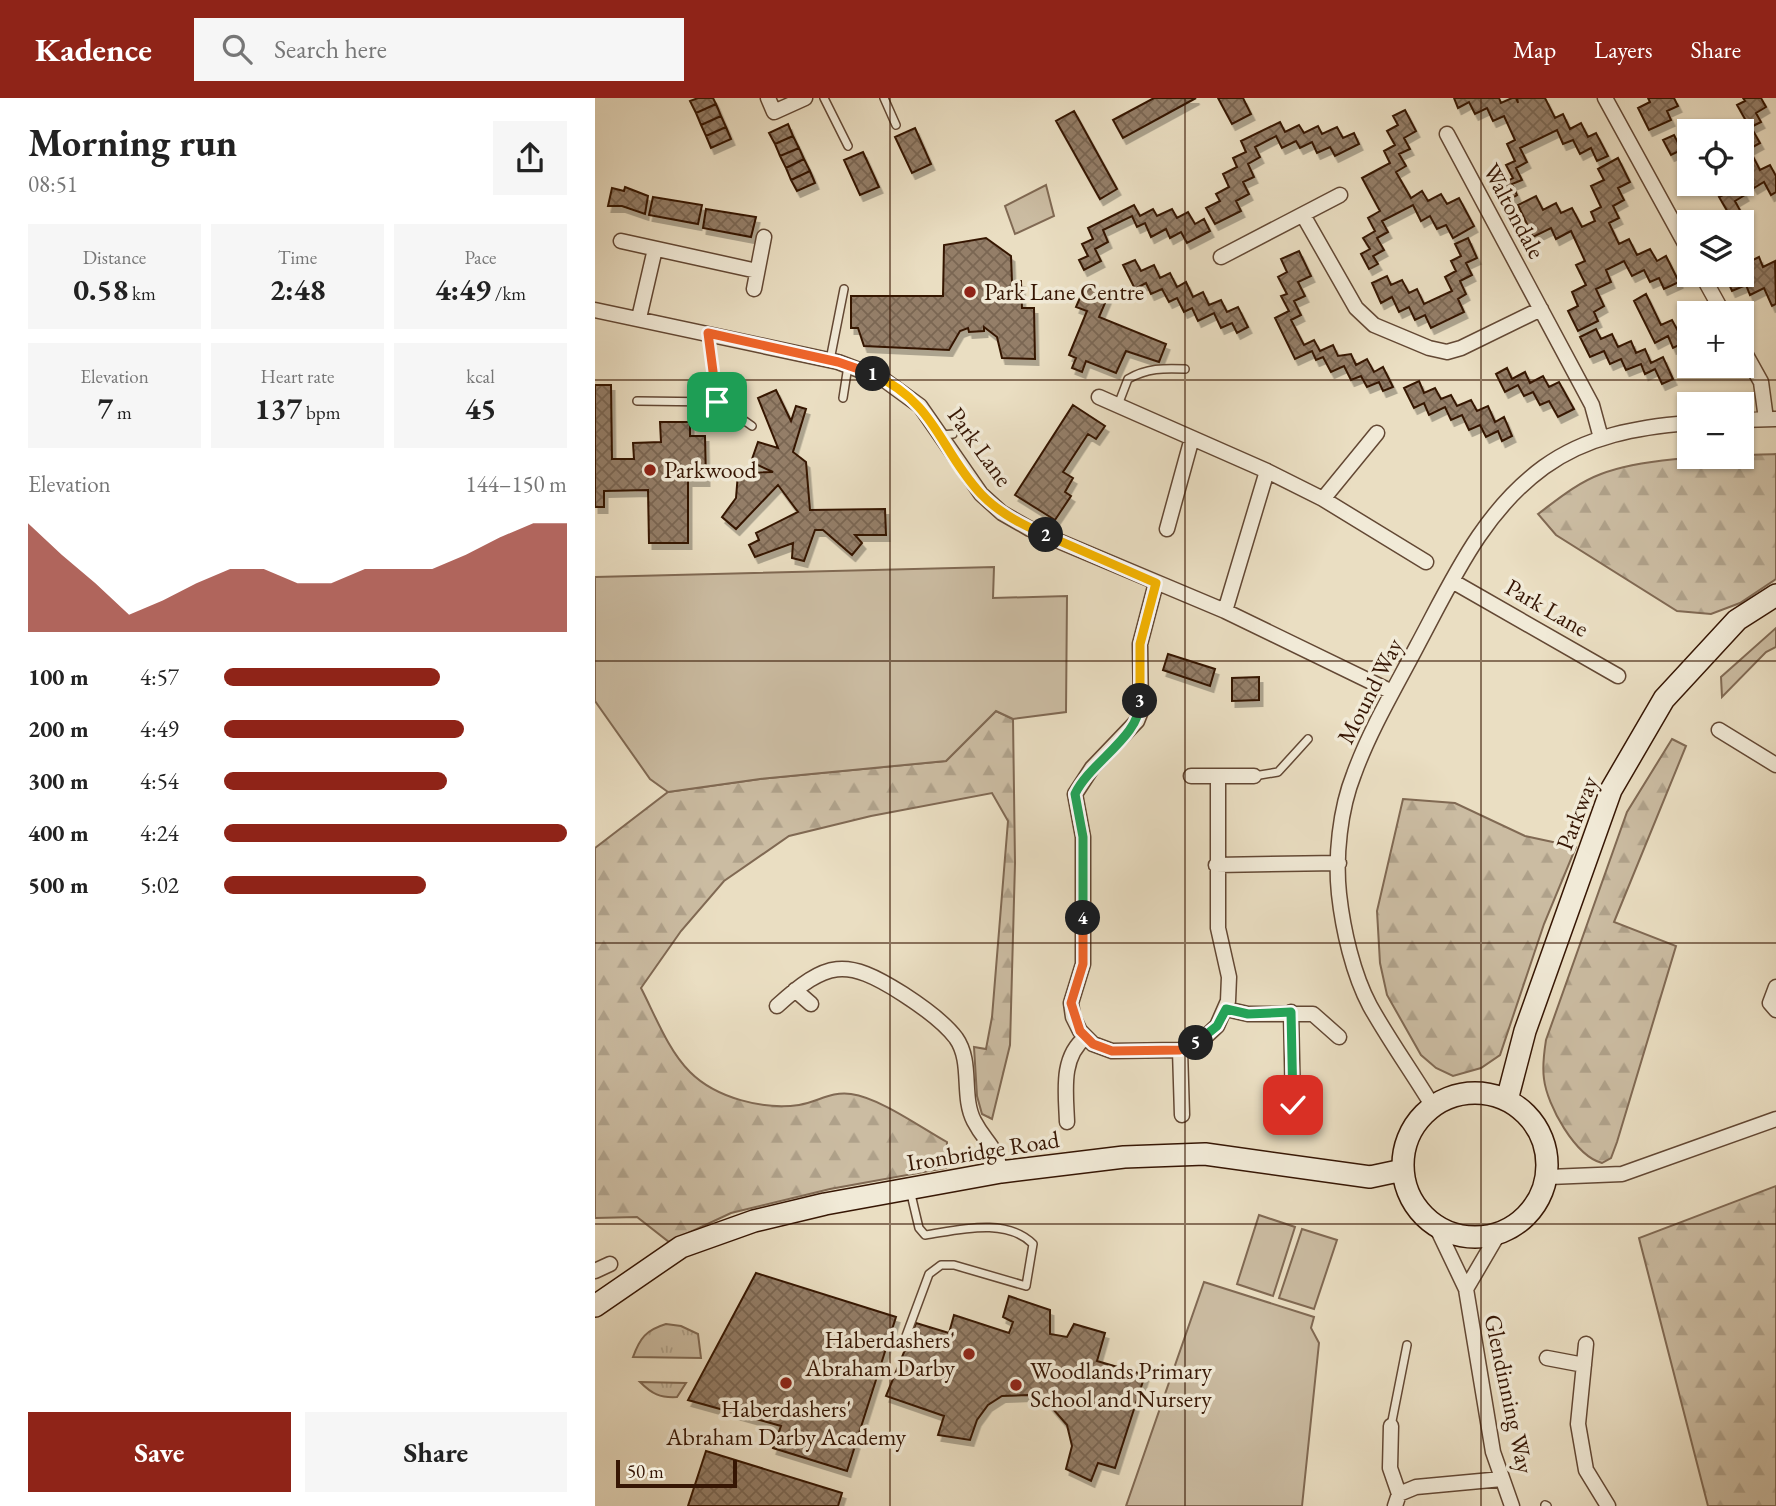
<!DOCTYPE html>
<meta charset="utf-8">
<style>
:root{--surface:#fff;--page:#f6f6f6;--text:#222;--muted:#767676;--accent:#8f2418}
body{margin:0;font-family:"EB Garamond",serif;background:var(--page);color:var(--text);height:100vh;display:flex;flex-direction:column;font-size:26px;white-space:nowrap}
*{box-sizing:border-box;margin:0}
p{font-size:23px;color:var(--muted)}
.icon{flex:none;width:38px;height:38px;fill:none;stroke:currentColor;stroke-width:2;stroke-linecap:round;stroke-linejoin:round}
.map{position:relative;flex:1;overflow:hidden}
.side{display:flex;flex-direction:column;background:var(--surface);width:595px}
.side>*{flex:none}
.controls{position:absolute;left:1082px;top:21px;display:grid;gap:14px}
.controls a{display:grid;place-items:center;width:77px;height:77px;border-radius:0px;background:var(--surface);box-shadow:0 2px 5px #0004;font-size:35px}
.scale{position:absolute;left:21px;bottom:18px;width:121px;box-sizing:border-box;padding-left:7px;border:4px solid #361604;border-top:0;font-size:19px;line-height:24px;white-space:nowrap;color:#361604;-webkit-text-stroke:5px #f1ead7;paint-order:stroke}
.pin{position:absolute;display:grid;place-items:center;width:60px;height:60px;color:#fff;margin:-30px;border-radius:14px;box-shadow:0 4px 10px #0006}
.km{position:absolute;width:35px;height:35px;margin:-18px;border-radius:50%;background:#222;color:#fff;font-size:19px;line-height:35px;text-align:center}
.round{display:grid;place-items:center;flex:none;width:74px;height:74px;border-radius:0px;background:var(--page)}
.headline{display:flex;align-items:center;justify-content:space-between;height:119px;padding:0 28px}
h1{font-size:38px;font-weight:700;line-height:52px}
.metrics{display:grid;grid-template-columns:repeat(3,1fr);gap:10px;height:119px;padding:7px 28px}
.metrics div{display:grid;align-content:center;border-radius:0px;background:var(--page);text-align:center}
.metrics b{font-size:30px;font-weight:700}
.metrics small{font-size:19px;font-weight:400}
.metrics p{font-size:19px}
.chart{height:196px;padding:14px 28px}
.chart p{display:flex;justify-content:space-between}
.chart svg{width:100%;height:126px;margin-top:7px;fill:var(--accent);opacity:.7}
.action{display:flex;gap:14px;margin-top:auto;padding:14px 28px}
.action a{flex:1;height:80px;border-radius:0px;background:var(--accent);color:#fff;font-size:28px;font-weight:700;line-height:80px;text-align:center}
.action a+a{background:var(--page);color:var(--text)}
ul{padding:0 28px;list-style:none;font-size:23px}
li{display:grid;grid-template-columns:112px 84px 1fr;align-items:center;height:52px}
li i{height:18px;border-radius:9px;background:var(--accent)}
header{display:flex;align-items:center;gap:42px;box-sizing:border-box;height:98px;padding:0 35px;background:var(--accent);color:#fff}
header strong{font-size:33px}
nav{display:flex;gap:38px;margin-inline-start:auto;font-size:24px}
.search{width:490px;height:63px;background:var(--page);display:flex;align-items:center;gap:18px;box-sizing:border-box;padding:0 24px;border-radius:0px;color:var(--muted);font-size:26px}
main{display:flex;flex:1;min-height:0}
.map>svg:first-child{display:block}
.grass{fill:url(#grass-tufts);stroke:#806953;stroke-width:2}
.forest{fill:url(#forest-firs);stroke:#806953;stroke-width:2}
.park{fill:#cbbca2;stroke:#806953;stroke-width:2}
.building{fill:url(#building-cross-hatch);stroke:#361604;stroke-width:2;filter:url(#shadow)}
.lines{fill:none;stroke-linecap:round;stroke-linejoin:round}
.lane-casing{stroke:#634834;stroke-width:10}
.street-casing{stroke:#634834;stroke-width:17}
.secondary-casing{stroke:#361604;stroke-width:24}
.lane{stroke:#f1ead7;stroke-width:7}
.street{stroke:#f1ead7;stroke-width:14}
.secondary{stroke:#f1ead7;stroke-width:21}
.split-1-casing{stroke:#fff;stroke-width:14}
.split-2-casing{stroke:#fff;stroke-width:14}
.split-3-casing{stroke:#fff;stroke-width:14}
.split-4-casing{stroke:#fff;stroke-width:14}
.split-5-casing{stroke:#fff;stroke-width:14}
.split-6-casing{stroke:#fff;stroke-width:14}
.split-1{stroke:#f0652b;stroke-width:9}
.split-2{stroke:#f5b400;stroke-width:9}
.split-3{stroke:#f5b400;stroke-width:9}
.split-4{stroke:#22a559;stroke-width:9}
.split-5{stroke:#f0652b;stroke-width:9}
.split-6{stroke:#22a559;stroke-width:9}
.grid{fill:none;stroke:#361604;stroke-width:2;stroke-opacity:0.55}
.poi-dot{fill:#8f2418;stroke:#f1ead7;stroke-width:2.5}
.labels{text-anchor:middle;stroke-width:7;stroke-linejoin:round;paint-order:stroke}
.street-label{font-size:24px;fill:#361604;stroke:#f1ead7}
.poi-label{font-size:24px;fill:#361604;stroke:#f1ead7;text-anchor:start}
</style>
<header>
<strong>Kadence</strong>
<div class="search"><svg class="icon" aria-label="search" viewBox="0 0 24 24"><circle cx="10" cy="10" r="6"/><path d="M15 15l6 6"/></svg>Search here</div>
<nav><a>Map</a><a>Layers</a><a>Share</a></nav>
</header>
<main>
<section class="side">
<div class="headline"><div><h1>Morning run</h1><p>08:51</p></div><a class="round"><svg class="icon" aria-label="share" viewBox="0 0 24 24"><path d="M12 15V3M7 8l5-5 5 5M5 13v7h14v-7"/></svg></a></div>
<div class="metrics">
<div><p>Distance</p><b>0.58<small> km</small></b></div>
<div><p>Time</p><b>2:48</b></div>
<div><p>Pace</p><b>4:49<small> /km</small></b></div>
</div>
<div class="metrics">
<div><p>Elevation</p><b>7<small> m</small></b></div>
<div><p>Heart rate</p><b>137<small> bpm</small></b></div>
<div><p>kcal</p><b>45</b></div>
</div>
<div class="chart"><p><span>Elevation</span>144–150 m</p>
<svg viewBox="0 0 160 44" preserveAspectRatio="none"><path d="M0 44V6L10 17L20 27L30 38L40 33L50 27L60 22L70 22L80 27L90 27L100 22L110 22L120 22L130 17L140 11L150 6L160 6V44z"/></svg>
</div>
<ul>
<li><b>100 m</b>4:57<i style="width:63%"></i></li>
<li><b>200 m</b>4:49<i style="width:70%"></i></li>
<li><b>300 m</b>4:54<i style="width:65%"></i></li>
<li><b>400 m</b>4:24<i style="width:100%"></i></li>
<li><b>500 m</b>5:02<i style="width:59%"></i></li>
</ul>
<div class="action"><a>Save</a><a>Share</a></div>
</section>
<div class="map">
<svg width="1181" height="1408" viewBox="0 0 1181 1408">
<defs>
<pattern id="grass-tufts" width="24" height="20" patternUnits="userSpaceOnUse" patternTransform="scale(1.75)"><rect width="24" height="20" fill="#cbbca2"/><path d="M3 7l-1-3M5 7V3M7 7l1-3M15 17l-1-3M17 17v-4M19 17l1-3" fill="none" stroke="#afa18a"/></pattern>
<pattern id="forest-firs" width="22" height="20" patternUnits="userSpaceOnUse" patternTransform="scale(1.75)"><rect width="22" height="20" fill="#cbbca2"/><path d="M5 1l3.5 6h-7zM16 11l3.5 6h-7z" fill="#afa18a"/></pattern>
<pattern id="building-cross-hatch" width="8" height="8" patternUnits="userSpaceOnUse" patternTransform="scale(1.75)"><rect width="8" height="8" fill="#947e67"/><path d="M0 0l8 8M0 8l8-8" fill="none" stroke="#7a6653"/></pattern>
<filter id="shadow"><feDropShadow dx="3.5" dy="6" stdDeviation="0" flood-color="#0004"/></filter>
</defs>
<rect width="100%" height="100%" fill="#eadec2"/>
<filter id="stains"><feTurbulence type="fractalNoise" baseFrequency=".00286" numOctaves="4"/><feColorMatrix values="0 0 0 0 .2 0 0 0 0 .09 0 0 0 0 .02 0 0 0 .5 -.17"/></filter>
<radialGradient id="worn" r=".72"><stop offset=".6" stop-color="#630" stop-opacity="0"/><stop offset="1" stop-color="#630" stop-opacity=".3"/></radialGradient>
<!-- grass -->
<path class="grass" d="M71,1226L86,1228L103,1236L106,1260L38,1259C45,1240 51,1232 71,1226Z
M45,1284L91,1285L82,1299C65,1300 57,1296 45,1284Z"/>
<!-- forest -->
<path class="forest" d="M1181,356V481L1145,505L1116,516L1082,513L961,437L943,416C963,401 982,385 1006,376C1051,358 1133,358 1181,356Z
M1181,530V549L1171,554L1127,599L1126,579Z
M401,613L418,621L420,765L415,947L397,1021L387,1016L382,998L379,949L391,951L397,919L413,723L397,695L276,718L194,738L129,783L86,833L46,890C60,917 73,952 95,974C121,1000 168,1012 204,1007C223,1004 236,993 256,996C285,1000 325,1029 352,1044L351,1070L235,1091L136,1115L74,1144L42,1119L0,1120V750L73,694L165,681L351,663Z
M1077,641L1091,648L1019,824L1081,848L1022,1044L1016,1060L1007,1065C980,1058 952,1007 949,981C947,967 949,955 951,942L1032,714Z
M808,701L860,705L930,738L981,749L949,826L905,957L886,970L858,978L841,970L826,957L792,897L785,865L782,813Z
M1181,1088V1408H1113L1044,1140Z"/>
<!-- park -->
<path class="park" d="M451,87L459,118L420,136L410,108Z
M399,469L398,500L472,498L471,614L418,621L401,613L351,663L165,681L73,694L55,681L0,603V479Z
M664,1117L700,1129L678,1198L642,1186Z
M707,1131L742,1142L719,1211L684,1200Z
M609,1184L719,1219L716,1230L724,1245L707,1408H531Z"/>
<!-- building -->
<path class="building" d="M103,0H118L121,6L101,15L95,3Z
M559,0H601L528,40L518,22Z
M623,0H648L656,16L637,26Z
M859,0H904L906,5L917,0H921L923,5L922,0H950L960,20L968,16L975,31L986,25L993,39L1001,35L1013,58L1002,63L996,50L985,56L978,42L968,46L962,32L925,50L932,64L921,70L927,82L917,86L922,97L917,100L909,85L918,80L911,67L920,63L912,46L920,42L909,18L898,23L892,10L880,16L874,4L863,10Z
M1053,0H1079L1083,8L1072,13L1076,22L1054,32L1043,10L1055,4Z
M1148,0H1166L1171,9L1161,15L1166,24L1156,29L1165,45L1154,51L1165,72L1175,67L1181,78V94L1176,97L1169,84L1159,90L1156,85L1146,90L1150,97L1140,103L1147,116L1140,120L1142,124H1129L1127,121L1134,116L1124,99L1134,94L1130,86H1146V33H1140L1137,28L1150,21L1142,7L1150,3Z
M121,6L126,18L106,27L101,15Z
M810,12L821,33L809,40L815,51L804,56L811,68L801,74L816,100L827,93L833,103L846,96L852,106L864,100L879,128L858,140L851,127L842,131L835,118L826,123L818,107L787,123L793,134L782,140L789,152L778,158L783,166L774,171L766,156L775,151L768,140L780,133L773,120L785,113L767,80L795,65L789,53L800,47L792,33L803,27L798,18Z
M479,13L522,91L505,101L461,23Z
M126,18L131,29L111,38L106,27Z
M685,24L690,34L704,27L709,35L723,28L727,36L742,29L748,40L759,35L764,46L740,58L735,49L722,55L717,44L705,50L701,43L687,50L681,38L660,49L665,59L653,66L659,79L648,84L654,96L641,103L646,113L620,126L611,110L625,103L621,96L634,89L628,76L642,69L638,60L651,54L646,43Z
M193,26L198,38L180,46L174,35Z
M131,29L136,41L116,50L111,38Z
M320,30L336,66L317,75L300,39Z
M1079,37L1083,45L1094,39V58L1090,50L1076,57L1068,42Z
M198,38L204,50L185,58L180,46Z
M204,50L209,61L191,70L185,58Z
M268,54L284,89L265,97L249,62Z
M1023,60L1035,84L1023,90L1029,102L1018,108L1024,120L1014,125L1024,146L1034,141L1042,157L1055,151L1062,163L1071,158L1084,184L1069,191L1064,180L1055,184L1049,172L1037,178L1029,163L1011,172L1016,184L1001,191L1009,208L999,214L1003,223L983,233L973,213L983,208L977,194L991,187L981,167L990,163L976,133L961,141L956,130L938,139L923,107L941,98L948,112L961,105L966,115L977,110L987,129L1000,123L996,114L1006,109L996,88L1009,82L1003,71Z
M209,61L215,73L196,82L191,70Z
M215,73L220,85L202,93L196,82Z
M30,89L53,98L50,116L27,108H13L17,90L29,93Z
M58,99L107,107L103,126L54,117Z
M539,107L545,118L558,111L562,118L577,111L582,120L593,114L600,126L609,121L615,133L592,145L586,134L575,140L571,131L556,139L550,125L542,129L537,118L508,132L513,144L500,151L506,163L489,172L484,162L493,158L487,146L498,141L493,130Z
M111,111L161,119L156,139L108,130Z
M391,140L416,158L417,184L426,183L427,210H439L440,261L407,260L402,239L389,229V233L374,234L373,230L365,233L354,252L269,248L263,230H256V198H348L349,147Z
M873,140L882,160L871,165L877,177L865,183L871,196L863,201L869,214L836,230L830,217L820,222L814,209L804,214L797,199L786,205L777,185L792,178L796,187L807,182L814,195L822,191L829,206L857,193L850,179L861,173L856,163L866,158L860,146Z
M704,153L716,178L703,184L710,198L699,203L706,217L696,222L709,247L719,242L725,253L738,247L743,258L756,256L761,267L772,261L779,274L788,269L798,289L788,293L784,284L772,289L766,278L756,282L749,268L736,274L728,259L721,262L717,253L700,261L680,220L694,213L686,198L692,196L683,179L692,174L686,161Z
M1146,156L1152,165L1164,159L1168,169L1180,163L1181,206L1177,208L1169,190L1155,197L1151,187L1137,193L1130,177H1146Z
M540,162L546,173L559,167L565,180L575,175L582,189L591,184L598,199L608,194L614,207L626,202L632,214L643,209L653,229L642,235L637,225L626,230L619,215L603,223L597,210L589,214L582,200L574,204L567,191L556,196L551,185L540,191L528,167Z
M490,188L513,198L504,219L571,246L564,264L531,253L521,275L491,263L487,274L477,270L481,260L474,257L492,213L481,209Z
M1051,196L1066,227L1077,222L1084,235L1094,230V256L1088,245L1078,250L1073,238L1060,245L1039,203Z
M1001,231L1006,241L1017,236L1023,249L1036,243L1041,255L1050,251L1056,265L1068,259L1078,281L1067,286L1060,271L1050,276L1046,266L1031,272L1026,261L1015,266L1009,253L995,259L985,239Z
M912,270L917,281L930,274L935,285L948,278L954,289L964,284L979,311L963,319L954,303L945,307L938,294L929,298L923,287L910,294L901,276Z
M824,283L829,295L840,290L846,301L856,297L862,308L876,302L882,313L893,308L900,324L909,319L917,338L907,343L903,333L891,339L885,327L874,332L867,317L856,322L850,309L834,317L829,305L819,310L809,290Z
M0,287H16L17,361H39L38,345L66,344L65,324H95V338H110L111,382H93V445H54L53,392L9,393V409H0Z
M181,292L196,323L201,308L211,311L198,354L211,364L215,412L290,411L291,437H260L267,445L257,457L228,432H220L209,463L197,460L198,445L160,459L154,447L164,442L161,435L203,414L183,387L141,431L127,419L141,400L143,375L178,374L156,364L163,344L183,350L163,300Z
M478,307L510,328L501,341L493,336L468,374L478,380L470,394L476,398L460,422L420,397Z
M573,556L620,571L615,588L568,572Z
M664,579V602L637,603V580Z
M161,1175L301,1219L252,1373L178,1350L186,1328L93,1302Z
M414,1198L455,1212V1236L472,1239L479,1226L510,1235L502,1263L550,1277L520,1370L503,1365L496,1383L471,1371L477,1348L472,1327L452,1304L433,1297L407,1298L393,1307L382,1322L375,1342L343,1337L349,1318L291,1298L321,1225L354,1235L359,1217L414,1235L418,1224L408,1219Z
M111,1353L247,1395L243,1408H93Z"/>
<g class="lines">
<!-- lane casing -->
<g class="lane-casing">
<path id="lane" d="M229,0L253,48
M289,0L301,27
M112,236L123,304
M235,262L249,191
M248,300L253,268
M42,303L123,304L157,328
M523,307L533,281C552,270 569,270 590,271
M347,337L358,336
M659,678L683,674L713,641
M308,1246L334,1176L346,1167H359L431,1188L438,1146C411,1119 364,1132 330,1137L324,1130L315,1092
M796,1328L812,1247
M950,1407L952,1408"/>
</g>
<!-- street casing -->
<g class="street-casing">
<path id="street" d="M173,0L179,14L210,0
M1010,0L1094,153
M852,36L997,307L1006,340
M708,117L761,210L779,227L834,250L852,254L866,250L946,211
M26,143L162,173
M626,159L745,97
M1107,177L1128,215
M159,191L169,139
M0,212L243,264L288,281L325,308L386,396L407,415L435,431L630,513L797,594
M44,220L60,151
M1146,248L1166,284L1171,321
M504,299L672,373L728,401L831,464
M1146,322L1180,321
M728,401L782,335
M572,431L597,340
M857,483L1023,578
M561,485L545,546L546,613L542,623L497,670L480,696L488,739V866L476,905L478,919L485,933L498,946L517,953L585,952L607,942L622,928L633,903L634,879L623,830V678
M630,513L672,373
M1124,632L1181,667
M596,678H659
M621,767L744,765
M1181,889L1175,905L1181,912
M200,892L216,906
M182,908C232,863 250,859 308,896C325,907 349,924 361,940C378,964 366,998 379,1023C391,1046 399,1044 406,1074
M631,911L653,916H718L744,939
M696,914L698,1007
M585,952L587,1017
M837,1007C817,974 794,942 775,908C758,876 748,832 744,796C740,759 745,711 759,676C775,632 800,590 822,548C857,483 887,414 949,369C992,338 1043,329 1094,325
M472,1024C471,995 465,959 491,939
M954,1079L1027,1076L1181,1021
M840,1126L871,1191L898,1354L917,1408
M0,1173L15,1166
M871,1191L905,1133
M991,1246L983,1326L991,1372L1013,1408
M952,1260L989,1267
M796,1328L795,1370L804,1396L800,1408
M804,1396L821,1389L907,1381"/>
</g>
<!-- secondary casing -->
<g class="secondary-casing">
<path id="secondary" d="M808 1067a72 72 0 1 1 144 0a72 72 0 1 1-144 0Z
M912,1002L930,933L1016,692L1069,601L1142,522L1181,497
M0,1208L86,1149L159,1123L230,1106L406,1074L529,1059L610,1056L775,1079L808,1072"/>
</g>
<!-- lane -->
<use href="#lane" class="lane"/>
<!-- street -->
<use href="#street" class="street"/>
<!-- secondary -->
<use href="#secondary" class="secondary"/>
</g>
<g class="lines">
<!-- split-1 casing -->
<g class="split-1-casing">
<path id="split-1" d="M122,304L113,235L243,264L278,276"/>
</g>
<!-- split-2 casing -->
<g class="split-2-casing">
<path id="split-2" d="M278,276C342,306 344,351 386,396C404,415 427,427 451,437"/>
</g>
<!-- split-3 casing -->
<g class="split-3-casing">
<path id="split-3" d="M451,437L561,485L545,546V603"/>
</g>
<!-- split-4 casing -->
<g class="split-4-casing">
<path id="split-4" d="M488,820V739L480,696C495,664 546,638 545,603"/>
</g>
<!-- split-5 casing -->
<g class="split-5-casing">
<path id="split-5" d="M488,820V866L476,905L485,933L498,946L517,953L585,952L601,945"/>
</g>
<!-- split-6 casing -->
<g class="split-6-casing">
<path id="split-6" d="M601,945L622,928L631,911L653,916L696,914L698,1007"/>
</g>
<!-- split-1 -->
<use href="#split-1" class="split-1"/>
<!-- split-2 -->
<use href="#split-2" class="split-2"/>
<!-- split-3 -->
<use href="#split-3" class="split-3"/>
<!-- split-4 -->
<use href="#split-4" class="split-4"/>
<!-- split-5 -->
<use href="#split-5" class="split-5"/>
<!-- split-6 -->
<use href="#split-6" class="split-6"/>
</g>
<!-- grid -->
<path class="grid" d="M295,0V1408M590,0V1408M886,0V1408M0,282H1181M0,563H1181M0,845H1181M0,1126H1181"/>
<!-- markers -->
<g class="poi-dot">
<circle cx="375" cy="194" r="7"/>
<circle cx="55" cy="372" r="7"/>
<circle cx="374" cy="1256" r="7"/>
<circle cx="191" cy="1285" r="7"/>
<circle cx="421" cy="1287" r="7"/>
</g>
<g class="labels">
<!-- street labels -->
<g class="street-label">
<text transform="translate(919 113) rotate(62)" y="8">Waltondale</text>
<text transform="translate(385 349) rotate(54)" y="8">Park Lane</text>
<text transform="translate(952 510) rotate(30)" y="8">Park Lane</text>
<text transform="translate(775 593) rotate(-63)" y="8">Mound Way</text>
<text transform="translate(982 715) rotate(-69)" y="8">Parkway</text>
<text transform="translate(388 1053) rotate(-9)" y="8">Ironbridge Road</text>
<text transform="translate(914 1296) rotate(78)" y="8">Glendinning Way</text>
</g>
<!-- poi labels -->
<g class="poi-label">
<text x="389" y="202">Park Lane Centre</text>
<text x="69" y="380">Parkwood</text>
<text x="360" y="1250" text-anchor="end">Haberdashers'<tspan x="360" dy="28">Abraham Darby</tspan></text>
<text x="435" y="1281">Woodlands Primary<tspan x="435" dy="28">School and Nursery</tspan></text>
<text x="191" y="1319" text-anchor="middle">Haberdashers'<tspan x="191" dy="28">Abraham Darby Academy</tspan></text>
</g>
</g>
<rect width="100%" height="100%" filter="url(#stains)"/>
<rect width="100%" height="100%" fill="url(#worn)"/>
</svg>
<div class="controls">
<a><svg class="icon" aria-label="locate" viewBox="0 0 24 24"><circle cx="12" cy="12" r="6"/><path d="M12 2v4M12 18v4M2 12h4M18 12h4"/></svg></a>
<a><svg class="icon" aria-label="layers" viewBox="0 0 24 24"><path d="M12 4l9 5-9 5-9-5zM3 14l9 5 9-5"/></svg></a>
<a>+</a>
<a>−</a>
</div>
<div class="scale">50 m</div>
<div class="pin" style="left:122px;top:304px;background:#1e9e55"><svg class="icon" aria-label="arrive" viewBox="0 0 24 24"><path d="M6 21V4h12l-3 4 3 4H6"/></svg></div>
<div class="pin" style="left:698px;top:1007px;background:#d93025"><svg class="icon" aria-label="check" viewBox="0 0 24 24"><path d="M5 12l5 5 9-10"/></svg></div>
<b class="km" style="left:278px;top:276px">1</b>
<b class="km" style="left:451px;top:437px">2</b>
<b class="km" style="left:545px;top:603px">3</b>
<b class="km" style="left:488px;top:820px">4</b>
<b class="km" style="left:601px;top:945px">5</b>
</div>
</main>
